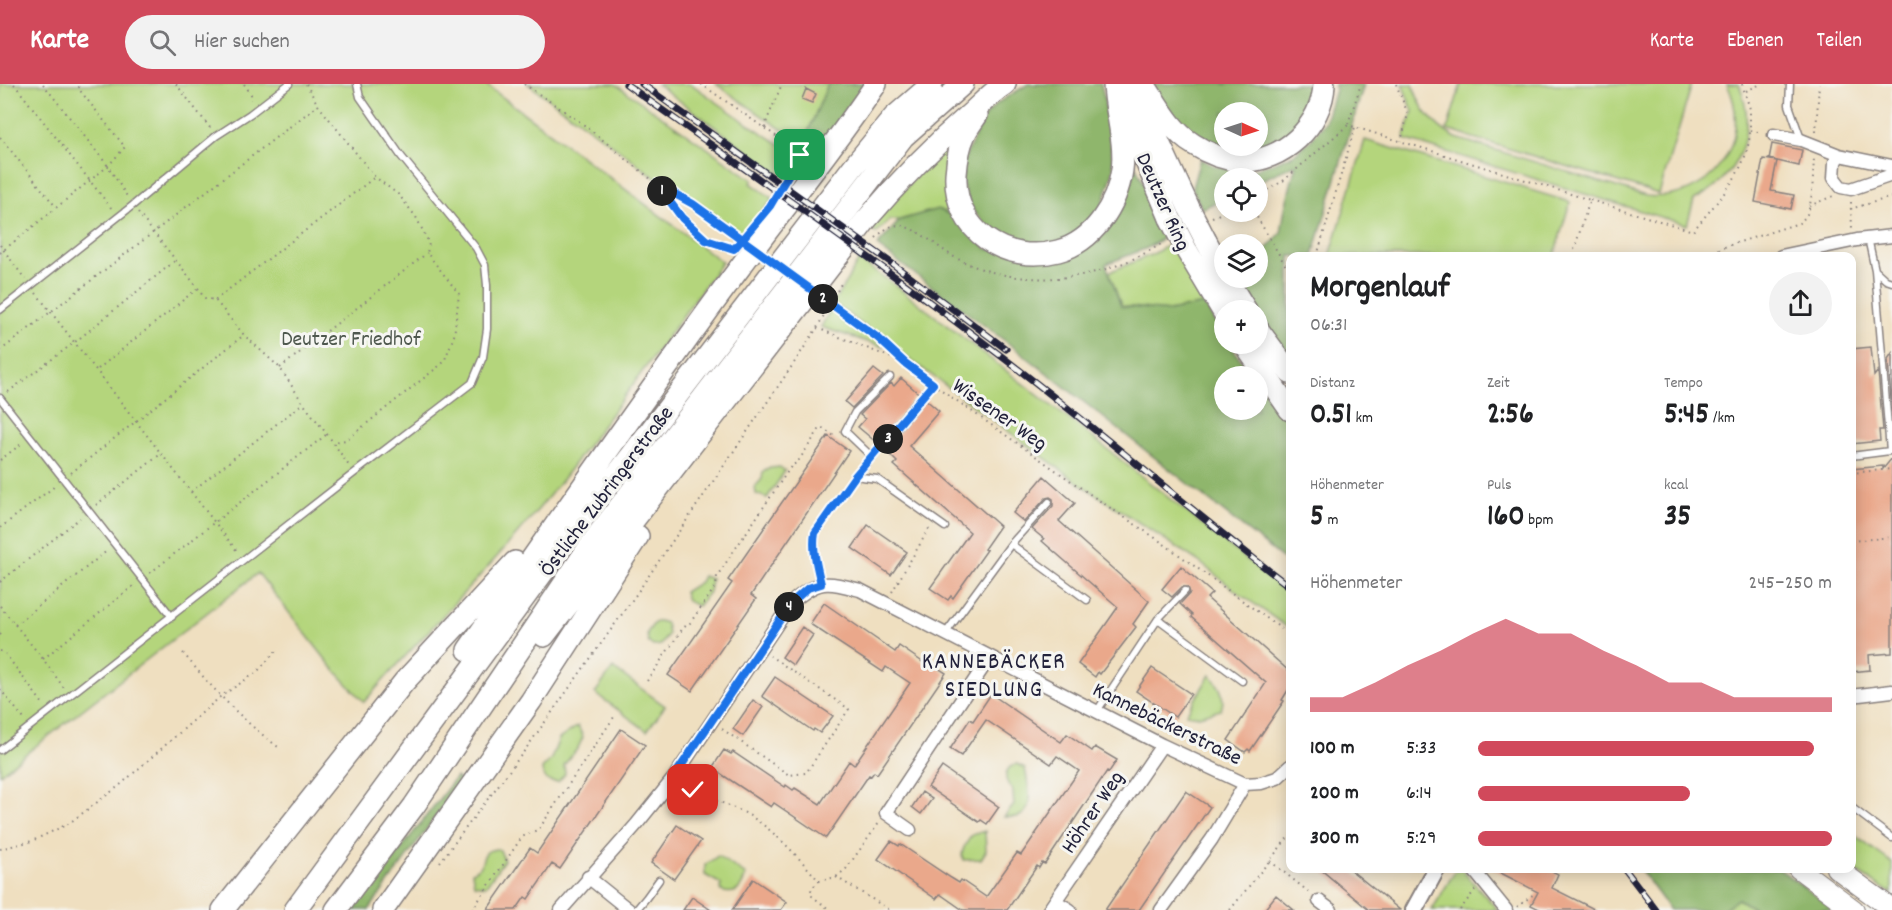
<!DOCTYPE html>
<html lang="de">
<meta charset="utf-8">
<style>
:root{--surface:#fff;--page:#f2f2f2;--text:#202124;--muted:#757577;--accent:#d1495b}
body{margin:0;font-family:Dekko,sans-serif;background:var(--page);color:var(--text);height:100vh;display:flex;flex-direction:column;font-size:22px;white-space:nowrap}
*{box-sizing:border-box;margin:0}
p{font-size:20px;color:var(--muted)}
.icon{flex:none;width:33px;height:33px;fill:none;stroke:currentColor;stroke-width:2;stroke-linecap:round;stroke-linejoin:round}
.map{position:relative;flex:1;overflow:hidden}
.side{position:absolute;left:1286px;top:168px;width:570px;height:621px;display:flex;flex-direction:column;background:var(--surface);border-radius:12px;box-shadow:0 3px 15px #0003}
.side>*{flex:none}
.needle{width:39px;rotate:93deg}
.fabs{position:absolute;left:1214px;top:18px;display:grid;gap:12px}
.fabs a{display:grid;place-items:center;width:54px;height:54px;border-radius:50%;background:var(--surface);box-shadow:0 3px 15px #0003;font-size:30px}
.pin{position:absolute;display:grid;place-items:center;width:51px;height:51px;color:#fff;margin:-26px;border-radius:12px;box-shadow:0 3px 9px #0006}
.km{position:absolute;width:30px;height:30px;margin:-15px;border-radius:50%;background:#222;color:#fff;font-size:16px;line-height:30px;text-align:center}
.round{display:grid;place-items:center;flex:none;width:63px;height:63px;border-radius:32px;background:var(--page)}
.summary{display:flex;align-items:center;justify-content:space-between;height:102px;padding:0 24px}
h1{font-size:33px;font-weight:700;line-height:45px}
.figures{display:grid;grid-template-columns:repeat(3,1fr);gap:9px;height:102px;padding:6px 24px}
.figures div{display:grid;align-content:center}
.figures b{font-size:30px;font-weight:700}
.figures small{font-size:16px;font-weight:400}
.figures p{font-size:16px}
.chart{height:168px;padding:12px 24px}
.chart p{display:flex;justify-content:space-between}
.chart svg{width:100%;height:108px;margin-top:6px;fill:var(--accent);opacity:.7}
ul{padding:0 24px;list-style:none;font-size:20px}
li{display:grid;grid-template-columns:96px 72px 1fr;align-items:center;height:45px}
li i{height:15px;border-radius:8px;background:var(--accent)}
header{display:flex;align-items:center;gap:36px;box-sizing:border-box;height:84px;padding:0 30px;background:var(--accent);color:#fff}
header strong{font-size:28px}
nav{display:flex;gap:33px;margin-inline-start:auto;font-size:21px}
.search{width:420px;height:54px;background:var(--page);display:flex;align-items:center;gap:15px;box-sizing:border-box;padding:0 21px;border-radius:33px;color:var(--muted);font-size:22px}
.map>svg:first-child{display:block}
.green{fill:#b4d57c;stroke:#6b7c5c;stroke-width:1.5}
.forest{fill:#8fb66c;stroke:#586c54;stroke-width:1.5;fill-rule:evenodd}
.building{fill:#eaa88b}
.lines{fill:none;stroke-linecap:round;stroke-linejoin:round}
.lane-casing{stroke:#88807e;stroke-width:9}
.street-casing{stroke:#88807e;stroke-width:15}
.secondary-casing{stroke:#88807e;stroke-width:20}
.primary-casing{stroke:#88807e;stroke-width:22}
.highway-casing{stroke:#88807e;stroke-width:24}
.path{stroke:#88807e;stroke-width:2;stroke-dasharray:1.5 4.5;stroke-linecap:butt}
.lane{stroke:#fff;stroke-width:6}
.street{stroke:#fff;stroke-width:12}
.secondary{stroke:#fff;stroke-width:16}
.primary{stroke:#fff;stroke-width:20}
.highway{stroke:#fff;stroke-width:21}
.rail-casing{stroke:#22223b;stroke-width:7}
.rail{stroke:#f6f6f2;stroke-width:4.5;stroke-dasharray:14;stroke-linecap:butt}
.highway-bridge-casing{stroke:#88807e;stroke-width:24;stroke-linecap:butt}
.path-bridge{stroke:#88807e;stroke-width:2;stroke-dasharray:1.5 4.5;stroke-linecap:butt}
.highway-bridge{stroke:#fff;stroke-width:21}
.route-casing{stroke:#fff;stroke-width:12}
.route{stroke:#1a73e8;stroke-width:8}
.labels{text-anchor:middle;stroke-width:6;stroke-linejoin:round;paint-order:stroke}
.street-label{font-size:22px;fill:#22223b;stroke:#f6f6f2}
.park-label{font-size:22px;fill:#4e584e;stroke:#f6f6f2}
.neighbourhood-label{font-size:24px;letter-spacing:1.5px;fill:#22223b;stroke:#f6f6f2}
</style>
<header>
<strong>Karte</strong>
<div class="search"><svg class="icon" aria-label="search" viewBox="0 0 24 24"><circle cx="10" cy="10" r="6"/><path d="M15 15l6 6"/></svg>Hier suchen</div>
<nav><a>Karte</a><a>Ebenen</a><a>Teilen</a></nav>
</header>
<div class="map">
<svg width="1892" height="826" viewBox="0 0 1892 826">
<rect width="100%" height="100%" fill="#f6f6f2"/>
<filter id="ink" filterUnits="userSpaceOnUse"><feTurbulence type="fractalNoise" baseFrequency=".0167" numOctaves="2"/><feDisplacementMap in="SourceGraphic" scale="12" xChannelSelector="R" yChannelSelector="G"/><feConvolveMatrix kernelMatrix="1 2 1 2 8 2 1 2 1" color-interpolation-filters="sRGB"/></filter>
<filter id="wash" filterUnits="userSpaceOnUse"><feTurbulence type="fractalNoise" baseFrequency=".008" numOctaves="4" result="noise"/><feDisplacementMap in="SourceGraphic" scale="24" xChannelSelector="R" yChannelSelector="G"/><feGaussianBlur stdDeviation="1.35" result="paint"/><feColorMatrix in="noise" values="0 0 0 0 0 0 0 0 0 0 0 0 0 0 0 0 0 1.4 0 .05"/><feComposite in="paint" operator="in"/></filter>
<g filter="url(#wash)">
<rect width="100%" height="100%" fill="#efdfc0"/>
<!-- green -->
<path class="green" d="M0,0H485L722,178C668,252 614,328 558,401C498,477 428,545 364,618L331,582L258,489L0,690Z
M528,0H615L753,96L751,99L773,115L742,153L697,118L663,100L625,70Z
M657,0H691L748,40L789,66L796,73L785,95Z
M716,0H828L803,60Z
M1402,0H1413C1419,25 1434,42 1456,54L1646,112C1710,119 1755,58 1727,0H1739C1758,48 1739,93 1694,116L1687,141L1404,55L1413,27Z
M1461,0H1692L1659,110L1447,46Z
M954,50C944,90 943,96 958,135L938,125L900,136H890L876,149L869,145Z
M1365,56L1570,118L1554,172H1330Z
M1173,158L1204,220L1169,227L1121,222L1109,188L1153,170Z
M859,176L892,199L1078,342L1290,510V545L1236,507L1198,477L1083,402L833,219Z
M831,225C845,235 876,249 883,263L821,243Z
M780,383L785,387L767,414L756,410L755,403L762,395L763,388L770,384Z
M703,492L711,495L709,508L698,522L687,517L684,508L700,498Z
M659,537L666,539L668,550L661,561L653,562L648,558L647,549L654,539Z
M613,584L665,622L647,647L595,609Z
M1210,591C1220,601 1226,613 1221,626L1199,632L1186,630Z
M578,642L583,653L578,664L564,681L565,690L558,698C547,698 543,696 542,685L551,675L559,655Z
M1017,680L1025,684C1027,697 1036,725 1020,732C1016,734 1008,733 1004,733L1014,721C1013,716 1014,709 1012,704C1011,703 1009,702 1008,700C1003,691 1007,682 1017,680Z
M985,747L986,767L981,775L963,776C960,766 966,760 972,751Z
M1851,749L1892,779V810L1851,784Z
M497,765L500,766L504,776L486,802L474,800L472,788L481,782C484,771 484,766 497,765Z
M718,772L746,791C741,805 737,812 721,807V800L705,791V781Z
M1462,786L1498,826H1432L1455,787Z
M1738,815L1756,826H1722Z"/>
<!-- forest -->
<path class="forest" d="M828,0H867L815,70L803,60Z
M1028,0H1101L1104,13L1114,85L1101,125L1072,152L1055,160L1021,161L994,150L971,124L962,100L963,78L984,33L999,18Z
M1150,0H1317C1314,10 1312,22 1306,31C1281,70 1234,76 1197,51C1177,38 1164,19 1150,0ZM1224,28H1257V62H1224Z
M1335,0H1364L1313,172H1290V275L1269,245L1240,194H1257V175L1281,149L1285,124L1296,80L1257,98V94H1224V114L1202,125L1192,104L1200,75L1214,82L1251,87L1293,71L1312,55L1325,38L1335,6Z
M1136,83L1168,151L1147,164L1106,180L1121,222L1169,227L1204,220L1224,252V260H1229L1253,292H1224V326H1257V298L1290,340V480L1024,271L877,162L900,136L938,125L958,135L987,165L1091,161L1106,148L1115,137L1124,121Z
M456,693L461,697L369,826H354Z
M1640,785H1779L1835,826H1756L1738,815L1722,826H1670Z"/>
<g id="blocks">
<!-- building -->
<path class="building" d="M806,5L816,10L812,19L802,15Z
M1772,60L1802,66L1799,82L1769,75Z
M1763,75L1777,77L1771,107L1794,111L1791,125L1755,118Z
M1871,263L1874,292L1878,287L1883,346H1879L1880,357L1851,360V265Z
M1892,269V328L1888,275Z
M874,285L883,292L852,324L845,318Z
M901,294L939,327L909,362L1000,442L984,465L987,466L965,497L953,514L951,512L948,516L930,504L970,448L894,381L897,378L885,366L922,320L923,315L918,312L914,314L877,359L858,343L865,335L860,331L891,299L894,302Z
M828,352L849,367L751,511L756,515L692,607L668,591L732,499L728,496Z
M1892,374V569L1869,571L1870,586L1851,588V385L1883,382V385Z
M1044,392L1075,419L1059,437L1149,517L1133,540L1136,543L1100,590L1098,588L1095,593L1078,580L1118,523L1042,457L1044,455L1032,445L1053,422V415L1050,413L1046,414L1024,438L1013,429Z
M868,441L907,468L891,491L852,464Z
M1181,482L1212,509L1207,514L1290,588V603L1282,616L1284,617L1250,667L1248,665L1245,668L1228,656L1266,599L1191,533L1192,531L1180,520L1190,509L1188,503H1182L1172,513L1162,505Z
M824,519L895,568L899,562L924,579L926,576L946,589L877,690L874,688L871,692L869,691L826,754L774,719L771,723L712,684L724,666L731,670L733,668L785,703L786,701L793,706L795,704L820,720L849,677L854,681L910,599L886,583L883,588L810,540Z
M802,543L813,551L793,581L782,573Z
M1152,584L1191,610L1175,633L1136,607Z
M775,593L833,632L820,649L814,645L813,647L762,612Z
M991,610L1061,658L1067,650L1092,667L1095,663L1117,676L1109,688L1107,687L1045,780L1042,779L1039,784L1037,782L1007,826H963L940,810L936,815L878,775L891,757L899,762L900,760L951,794L959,799L961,796L986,813L1017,769L1021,771L1079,687L1057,672L1051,680L986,636L961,672L950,665L970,635L973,637Z
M753,616L763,623L743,652L733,645Z
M621,645L645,661L560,785L552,780L528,815L525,813L516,826H487L530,764L537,769Z
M942,683L999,723L987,740L981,736L979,738L928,703Z
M1186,707L1210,723L1139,826H1105Z
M922,708L932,715L921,730L912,723Z
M677,741L701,757L674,795L651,779Z
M1319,784H1348L1400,826H1369Z
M1491,784H1546L1558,790L1552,804L1596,826H1541L1531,821L1538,808Z
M753,795L787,818L781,826H732Z
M1276,811L1294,826H1264Z
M692,813L711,826H683Z"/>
</g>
</g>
<g filter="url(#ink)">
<use href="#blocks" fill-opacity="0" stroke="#88807e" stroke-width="1.5"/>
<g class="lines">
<!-- lane casing -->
<g class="lane-casing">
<path id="lane" d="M1790,0L1789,21L1801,55
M1875,186L1886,196L1892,198
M0,226L132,122L216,52L250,30L289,0
M0,314L172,533
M1851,372L1890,367L1875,186L1868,154
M872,373L918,317
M855,392L872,373L845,347L855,328L890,293
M1011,460L1049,418
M821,500C817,483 812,466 815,449L855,392L877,395L945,443
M1158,535L1185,507
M945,550L1011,460L1087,516
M1097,627L1158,535L1242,597
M0,666L353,390L472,299L483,273L487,245V201L485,181L476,164L401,72L360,13L357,0
M1851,723L1892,754
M636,826L646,814L659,796"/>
</g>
<!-- street casing -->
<g class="street-casing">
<path id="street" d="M1774,51L1801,56L1839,71L1892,82
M1839,71L1835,78L1834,94L1841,103L1851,105L1892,91
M1781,172L1857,156L1892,152
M1851,612L1892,607
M910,746L886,729L990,573
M1472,784L1506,826
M588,793L629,826
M1055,817L1070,826
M1319,817L1331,826
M561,826L636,741L673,695L792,518C819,495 826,497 860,506L1162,661L1245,700L1261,699L1277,694L1290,682
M1049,826L1162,661
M1161,826L1212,755L1245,700"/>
</g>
<!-- secondary casing -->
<g class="secondary-casing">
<path id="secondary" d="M1414,826L1437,784"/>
</g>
<!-- primary casing -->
<g class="primary-casing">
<path id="primary" d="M1798,784L1854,826
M1836,784L1892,825"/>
</g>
<!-- highway casing -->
<g class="highway-casing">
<path id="highway" d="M1144,0C1158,21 1171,47 1193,60C1207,69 1225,76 1241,77C1282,79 1323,41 1324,0
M1133,2L1189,124
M1125,20L1142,68L1170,134
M977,31C973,37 968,43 965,50C959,62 957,77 956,90C953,146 1005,181 1058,167C1093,158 1117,121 1122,86C1126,58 1115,28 1114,0
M1206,157L1224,190
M1187,167L1224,229
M1226,194L1246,226
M1257,244L1290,289
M1244,260L1290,326
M544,552L866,136C899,97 931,64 970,30C981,20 992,8 1005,0
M468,566C558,438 647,308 741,182C786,121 834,63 876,0
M223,826L404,598L515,478
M295,826L574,446L853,83L894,33L932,0
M336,826L414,722L593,457L903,53L963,0
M383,826L531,617L638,452"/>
</g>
<!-- path -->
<path class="path" d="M14,0L112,125
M43,0L108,82L128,114
M176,0L211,45
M244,0L251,10V16
M306,0L318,21L375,93L399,111L416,133L429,159L427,169L459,210L454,252L444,278L346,356L333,358
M524,0L583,40L657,100L693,120L726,146
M701,0L786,59L800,71L793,82
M1396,0L1408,30L1401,57
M1742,0L1750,25V46L1762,49
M1746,7L1761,0
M1348,40L1361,0
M765,44L767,36L782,0
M1816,48L1819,0
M0,53L56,123
M657,100L682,134L706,156L732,165
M1257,112L1283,97L1348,41L1590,116L1572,172
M1590,116L1693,147C1717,117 1749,87 1750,46
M1851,118L1852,145
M1809,122L1833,112
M1850,125L1892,113
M1254,128L1290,189
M138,129L198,204L204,214L215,216L244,251L280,284L303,319L333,358L349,382
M1212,133L1225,128
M876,154C883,146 892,139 903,142C924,148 940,166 958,175C1023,208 1105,197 1164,158
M0,161L25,195
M0,169L108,82L125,63L78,4L83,0
M1317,172L1355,43
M1702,172L1724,163L1799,139C1801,137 1804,135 1806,132C1813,121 1813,88 1814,74
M36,209L237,467
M215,216L375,93
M843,229L878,254L905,279L933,300L1091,411L1157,455L1290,551
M817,244L904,279
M0,267L318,21
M280,284L427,169
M98,285L198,204
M8,308L75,258L176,176
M924,310L933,300
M0,376L24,358
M71,389L244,251
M1851,389L1892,385
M191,408L303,319
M96,421L162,369
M0,444L55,402
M1851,457L1892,453
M150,489L327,350
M0,498L80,434
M892,508L930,443
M0,522L43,575L64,604
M15,541L108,466
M0,550L3,554
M0,567L4,568L43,620
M183,569C213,605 242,637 281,665
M43,575L133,502
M647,597L683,544L690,539L716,502L717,492L792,381L797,379L821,343L837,354
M0,605L24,635
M722,645L789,691L806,689L849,625L770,572
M685,699C704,715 731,720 752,733C778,750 799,774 819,797L811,805L812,812L830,826
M0,765L32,757L68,740L119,702L220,613L257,588L276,567
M1270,777L1310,809
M440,778L525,666L635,512L794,279L817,244L842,198
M836,793L890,826
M819,797L836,793L846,785L879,739
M1517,823L1534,810
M472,826L522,753L539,745L616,630
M1230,826L1290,751
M1460,826L1475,806"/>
<!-- lane -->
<use href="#lane" class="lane"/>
<!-- street -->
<use href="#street" class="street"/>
<!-- secondary -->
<use href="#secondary" class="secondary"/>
<!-- primary -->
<use href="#primary" class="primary"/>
<!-- highway -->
<use href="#highway" class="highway"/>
<!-- rail casing -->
<g class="rail-casing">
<path id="rail" d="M626,0C757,94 890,186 1018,285C1110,356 1198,432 1290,503
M642,0L890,178L1006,265
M1624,784L1656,826"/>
</g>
<!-- rail -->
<use href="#rail" class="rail"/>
<!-- highway-bridge casing -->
<g class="highway-bridge-casing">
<path id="highway-bridge" d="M1189,124L1206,157
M1170,134L1187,167"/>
</g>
<!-- path-bridge -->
<path class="path-bridge" d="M726,146L843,229"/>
<!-- highway-bridge -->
<use href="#highway-bridge" class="highway-bridge"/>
</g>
</g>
<g class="lines" filter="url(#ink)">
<!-- route casing -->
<g class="route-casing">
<path id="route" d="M693,706L675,691L792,518L808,504L821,500C817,483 812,466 815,449L855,392L933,300L905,279L878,254L693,120L657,100L682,134L706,156L734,165L770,122L800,71"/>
</g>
<!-- route -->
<use href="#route" class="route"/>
</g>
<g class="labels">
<!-- street labels -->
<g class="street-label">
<text transform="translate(1165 117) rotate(66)" y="8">Deutzer Ring</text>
<text transform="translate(1001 329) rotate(35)" y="8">Wissener Weg</text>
<text transform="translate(605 406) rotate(-53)" y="8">Östliche Zubringerstraße</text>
<text transform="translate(1168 638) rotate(26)" y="8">Kannebäckerstraße</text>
<text transform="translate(1091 727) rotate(-56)" y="8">Höhrer Weg</text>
</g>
<!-- park labels -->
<g class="park-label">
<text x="351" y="261">Deutzer Friedhof</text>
</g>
<!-- neighbourhood labels -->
<g class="neighbourhood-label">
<text x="994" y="584">KANNEBÄCKER<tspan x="994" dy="28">SIEDLUNG</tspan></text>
</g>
</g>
</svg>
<div class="fabs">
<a><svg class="needle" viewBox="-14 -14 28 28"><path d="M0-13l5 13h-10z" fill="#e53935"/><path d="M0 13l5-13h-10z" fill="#757577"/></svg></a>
<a><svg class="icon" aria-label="locate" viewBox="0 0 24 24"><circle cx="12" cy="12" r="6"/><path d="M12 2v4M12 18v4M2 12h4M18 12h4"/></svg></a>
<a><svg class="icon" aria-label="layers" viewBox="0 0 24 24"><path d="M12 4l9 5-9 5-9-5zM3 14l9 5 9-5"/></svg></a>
<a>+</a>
<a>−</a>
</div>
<div class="pin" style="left:800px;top:71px;background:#1e9e55"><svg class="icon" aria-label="arrive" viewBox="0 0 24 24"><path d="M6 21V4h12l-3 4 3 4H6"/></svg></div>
<div class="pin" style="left:693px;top:706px;background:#d93025"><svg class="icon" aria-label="check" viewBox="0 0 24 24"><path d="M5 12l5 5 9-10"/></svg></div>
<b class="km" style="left:662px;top:107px">1</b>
<b class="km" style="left:823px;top:215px">2</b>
<b class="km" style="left:888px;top:355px">3</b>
<b class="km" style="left:789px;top:523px">4</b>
<section class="side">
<div class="summary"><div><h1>Morgenlauf</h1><p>06:31</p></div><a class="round"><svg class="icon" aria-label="share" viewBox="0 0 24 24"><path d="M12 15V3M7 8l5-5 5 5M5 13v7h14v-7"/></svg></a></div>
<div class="figures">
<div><p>Distanz</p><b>0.51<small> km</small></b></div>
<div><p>Zeit</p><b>2:56</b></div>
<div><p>Tempo</p><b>5:45<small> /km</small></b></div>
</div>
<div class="figures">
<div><p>Höhenmeter</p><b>5<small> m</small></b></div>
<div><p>Puls</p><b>160<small> bpm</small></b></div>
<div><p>kcal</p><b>35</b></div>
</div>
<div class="chart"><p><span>Höhenmeter</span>245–250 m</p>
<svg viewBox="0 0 160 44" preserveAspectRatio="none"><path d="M0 44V38L10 38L20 32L30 25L40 19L50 12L60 6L70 12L80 12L90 19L100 25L110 32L120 32L130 38L140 38L150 38L160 38V44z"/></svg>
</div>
<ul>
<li><b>100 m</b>5:33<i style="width:95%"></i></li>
<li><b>200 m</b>6:14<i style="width:60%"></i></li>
<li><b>300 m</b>5:29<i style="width:100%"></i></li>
</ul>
</section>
</div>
